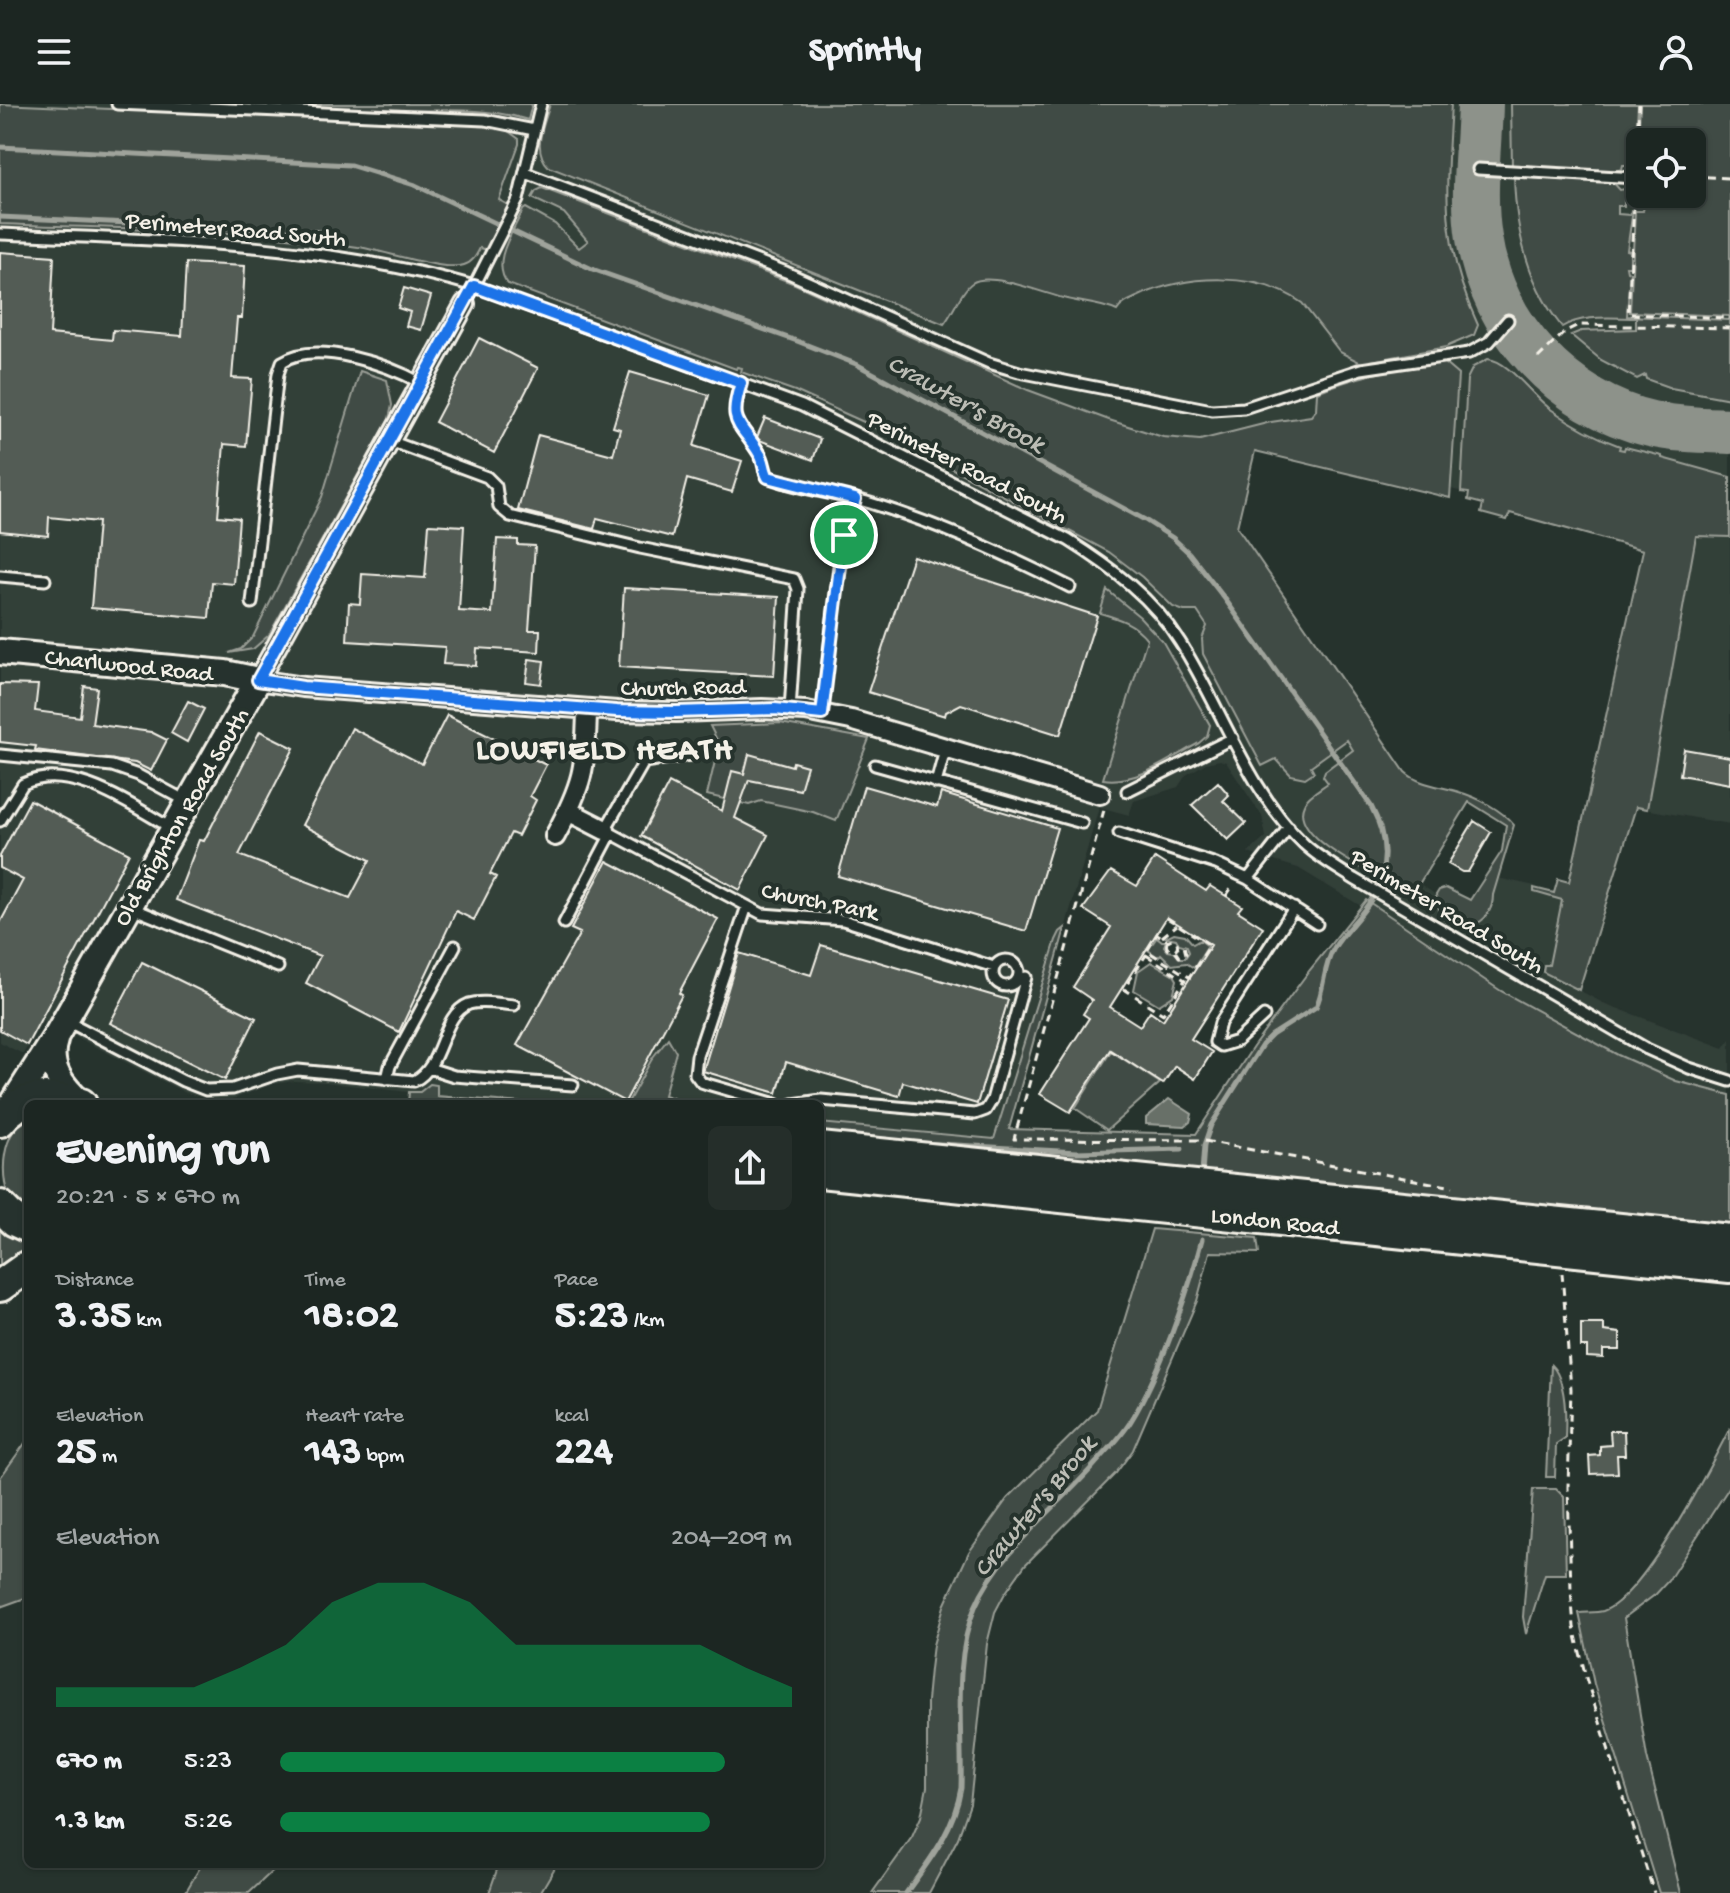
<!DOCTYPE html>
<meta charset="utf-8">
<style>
:root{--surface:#1c2622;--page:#252e2a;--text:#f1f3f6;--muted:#a0a5a5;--line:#3a4340;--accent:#0b8043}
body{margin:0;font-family:"Gochi Hand",sans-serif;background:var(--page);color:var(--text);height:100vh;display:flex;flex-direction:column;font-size:30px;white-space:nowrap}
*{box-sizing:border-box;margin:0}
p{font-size:26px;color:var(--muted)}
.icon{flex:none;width:44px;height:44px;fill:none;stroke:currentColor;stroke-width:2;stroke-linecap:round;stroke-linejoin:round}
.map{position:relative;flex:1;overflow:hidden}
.sheet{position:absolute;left:24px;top:996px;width:800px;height:768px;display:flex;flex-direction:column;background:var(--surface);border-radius:12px;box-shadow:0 2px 6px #0004,0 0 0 2px var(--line)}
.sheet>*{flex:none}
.tools{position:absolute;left:1626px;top:24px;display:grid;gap:16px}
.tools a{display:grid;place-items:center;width:80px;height:80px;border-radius:12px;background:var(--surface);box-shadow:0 2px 6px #0004,0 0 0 2px var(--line);font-size:40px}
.pin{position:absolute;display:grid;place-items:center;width:68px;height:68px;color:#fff;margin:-34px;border:4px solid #fff;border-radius:50%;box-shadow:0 2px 8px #0007}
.round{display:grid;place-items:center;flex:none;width:84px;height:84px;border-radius:12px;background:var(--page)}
.headline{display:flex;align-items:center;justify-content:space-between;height:136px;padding:0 32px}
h1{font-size:44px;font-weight:800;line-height:60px}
.metrics{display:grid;grid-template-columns:repeat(3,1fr);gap:12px;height:136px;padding:8px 32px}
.metrics div{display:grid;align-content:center}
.metrics b{font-size:40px;font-weight:800}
.metrics small{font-size:22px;font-weight:400}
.metrics p{font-size:22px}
.chart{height:224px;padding:16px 32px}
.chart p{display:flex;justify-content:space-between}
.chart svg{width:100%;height:144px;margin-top:8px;fill:var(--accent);opacity:.7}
ul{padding:0 32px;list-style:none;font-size:26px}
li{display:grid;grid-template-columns:128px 96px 1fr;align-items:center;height:60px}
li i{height:20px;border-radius:10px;background:var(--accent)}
header{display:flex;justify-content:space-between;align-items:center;height:104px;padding:0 32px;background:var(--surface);font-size:36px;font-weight:800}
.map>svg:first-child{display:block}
.built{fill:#333f39;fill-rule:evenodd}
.green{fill:#414b45;stroke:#9a9e96;stroke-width:2}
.water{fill:#676f68;stroke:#9fa39b;stroke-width:2}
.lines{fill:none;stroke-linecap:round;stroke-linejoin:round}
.stream{stroke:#9fa39b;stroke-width:5}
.taxiway{stroke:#8d928a;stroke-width:46}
.building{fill:#525c55;stroke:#f4f1e8;stroke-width:2;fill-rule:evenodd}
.service-casing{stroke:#f4f1e8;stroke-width:15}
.minor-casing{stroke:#f4f1e8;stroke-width:24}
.tertiary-casing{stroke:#f4f1e8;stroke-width:30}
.primary-casing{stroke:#f4f1e8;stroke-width:36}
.path{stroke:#f4f1e8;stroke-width:3;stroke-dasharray:8 6;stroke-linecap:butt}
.service{stroke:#26332d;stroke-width:9}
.minor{stroke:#26332d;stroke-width:18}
.tertiary{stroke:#26332d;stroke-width:24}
.primary{stroke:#26332d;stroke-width:30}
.route-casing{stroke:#fff;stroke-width:16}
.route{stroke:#1a73e8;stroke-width:10}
.labels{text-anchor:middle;stroke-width:8;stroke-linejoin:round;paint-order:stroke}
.street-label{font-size:24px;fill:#f4f1e8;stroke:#26332d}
.water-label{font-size:26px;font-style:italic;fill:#bcbdb5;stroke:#26332d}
.district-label{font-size:32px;font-weight:bold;letter-spacing:2px;fill:#f4f1e8;stroke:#26332d}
</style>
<header><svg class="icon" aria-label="menu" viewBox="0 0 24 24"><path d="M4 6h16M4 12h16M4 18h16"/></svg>Sprintly<svg class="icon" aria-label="person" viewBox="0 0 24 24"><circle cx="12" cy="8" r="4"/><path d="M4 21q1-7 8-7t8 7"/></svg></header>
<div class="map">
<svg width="1730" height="1789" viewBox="0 0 1730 1789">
<rect width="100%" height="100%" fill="#26332d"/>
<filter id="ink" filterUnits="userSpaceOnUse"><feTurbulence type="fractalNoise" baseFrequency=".0125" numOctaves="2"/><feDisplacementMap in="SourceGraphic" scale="16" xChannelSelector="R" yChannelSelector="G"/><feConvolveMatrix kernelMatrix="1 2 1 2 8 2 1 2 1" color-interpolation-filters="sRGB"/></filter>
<g filter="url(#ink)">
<!-- built -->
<path class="built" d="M0,0H1730V720L1593,696L1648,447L1534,404L1249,339L1207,390L1449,732L1420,780L1436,791L1467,823L1498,774L1535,782L1534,789L1567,797L1558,875L1603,899L1724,944L1730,935V991L1676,977L1618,951L1501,887L1366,796L1361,802L1298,764L1248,749L1266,733L1262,712L1226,658L1220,656L1206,659L1186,671L1178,683L1134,697L1129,711L1099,703L1003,1046L820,1032V1000H534L475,996L324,978L295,977L273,980L236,994L217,997L186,989L43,916L23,950L11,944L0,938V116L322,137L386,148L451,164L473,152L0,101ZM1640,38H1692V90H1640ZM1202,547L1292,654L1274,655L1256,620Z"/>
<!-- green -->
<path class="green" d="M0,0L373,17L474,18L504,24L519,35V40L499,96L510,102L488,146L480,144C476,152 473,158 464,161C445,168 382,146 358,143C240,124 119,125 0,120Z
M233,0H532L528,16C481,1 429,8 381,7C331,6 282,2 233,0Z
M550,0H1451C1446,87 1440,139 1478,221L1474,231L1446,243L1361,259L1340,248L1302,199C1257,167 1186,170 1137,193C1129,197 1122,199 1117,207C1099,199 1081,199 1063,194C1043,189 989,167 972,179C962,185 953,209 944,220L549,63C531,45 544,22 550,0Z
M1511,0H1638L1635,61H1623L1622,65L1615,67L1512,63Z
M1640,0H1730V212L1630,208L1635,107H1643L1645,96H1652V90H1692V38H1640V61H1637Z
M1514,70L1610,75L1620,86L1625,85L1624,102H1618V110L1630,111L1631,106H1633L1627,146L1630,147V162H1626L1627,167L1630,168L1627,212L1730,216V295L1671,284L1646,275L1645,271L1637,275L1601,256L1571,231L1581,227L1636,225V214C1613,214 1582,210 1562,223C1527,179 1515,126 1514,70Z
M542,84L795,180L1028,286L1109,316L1163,333L1200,336L1271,318L1311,312L1316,306L1317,288C1359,271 1399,263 1443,258L1458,271L1450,394L1255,347L1237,423L1405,668C1419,681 1441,682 1459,688C1477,693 1502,706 1514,721L1493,791C1493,822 1460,833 1440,810L1436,791L1439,786L1446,784L1470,796L1502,747L1506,721L1469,698L1419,780L1397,783C1376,771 1288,733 1304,700C1308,691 1320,685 1328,679L1323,672L1325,667L1353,646L1347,636L1311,662L1314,668L1305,674L1291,671L1276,655L1262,662L1203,550L1202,535L1207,522L1197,507H1184L1173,503L1142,473L1109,448L866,319L795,287L741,268L742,264L737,263L736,265L508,180C490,158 513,128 523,106L526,104L555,120L579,144L588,137L564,109L532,94L536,87Z
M1488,255C1510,257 1532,293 1552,306C1573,321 1595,333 1620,342L1619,345L1624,346L1625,343L1662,352V354L1730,373V433L1696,432L1647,705L1636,703L1579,886L1543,868L1544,861H1549L1562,796L1534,788V784L1554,789L1558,775L1569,778L1643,446L1510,409L1507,416L1481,409L1483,400L1468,396L1469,389L1461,388L1467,275L1473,263Z
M360,267L387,276L392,301L389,315L269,531L253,545L229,549L241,545L253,533L322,393Z
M1107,486L1140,513L1163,538L1210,621L1207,632L1199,639C1169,655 1138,680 1103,675L1147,535C1134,519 1120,515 1100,509Z
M780,619L869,635L836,717L813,708L761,697L749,701L707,691L719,640L710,622Z
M1366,796L1501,887L1618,951L1676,977L1730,991V1125L820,1034V1019L994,1035L1056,836L1060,828L1065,824L1009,1025L1196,1030L1253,943L1309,867Z
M1174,829L1185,831L1193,840L1200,836L1208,842L1194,864L1186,859L1172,861L1161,850L1158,853L1148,846L1157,833L1162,837H1166L1164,842L1168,847L1174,848L1180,854H1185L1189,848L1187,842L1179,840L1176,835L1166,833Z
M1151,858L1174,871L1177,876L1173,892L1159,901L1134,886L1138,867Z
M668,934L676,948L664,991L691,1000H627L653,953Z
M1111,947L1160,979L1107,1026L1075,1004Z
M430,980L437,981V992L534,1000H408L409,988H420Z
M28,1013V1112C22,1106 14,1102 9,1095C0,1068 1,1030 28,1013Z
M0,1122L28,1139V1151L0,1170Z
M1152,1125L1257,1134L1259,1149L1210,1148L1197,1197L1133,1346L1116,1369L1025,1461L1004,1491L995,1508L987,1540L970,1700L958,1734L929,1789H872L912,1733L921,1713L927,1683V1597L930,1565L933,1541L944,1502L969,1448L1007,1395L1097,1306Z
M1551,1261C1566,1275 1566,1314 1565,1334L1556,1340L1555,1373H1546Z
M1730,1324V1382L1668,1477L1656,1490L1624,1514L1647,1653L1681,1789H1659L1594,1580L1579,1509C1586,1508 1596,1509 1603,1507C1642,1494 1710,1363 1730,1324Z
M28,1335V1493L0,1503V1374Z
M1533,1385H1556L1564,1393L1566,1470H1545L1526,1530L1523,1513Z
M202,1760H280L249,1789H185Z
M499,1760H557L540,1789H489Z"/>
<!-- water -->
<path class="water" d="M1169,995L1192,1010L1190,1018L1185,1022L1146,1020V1014Z"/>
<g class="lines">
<!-- stream -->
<path class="stream" d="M0,43L350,61L415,81L592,165L797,237L856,260L1145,416L1173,434L1189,449L1225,495L1371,702C1387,732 1390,765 1371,796C1361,813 1344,827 1334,844C1323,862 1325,884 1316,903L1272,931L1262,941L1211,1021L1204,1041L1202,1069
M0,113L325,128
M921,1039L1077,1048L1182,1045
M906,1789C930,1756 954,1726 961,1684C963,1626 952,1559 975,1503C999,1447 1057,1404 1096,1359C1108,1346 1122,1332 1131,1317C1160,1270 1188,1189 1202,1135"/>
<!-- taxiway -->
<path class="taxiway" d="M1480,0C1479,44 1472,91 1479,134C1492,223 1563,300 1651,320C1677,326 1704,326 1730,327"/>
</g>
<!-- building -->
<path class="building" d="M0,148L54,152L50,230L112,236L113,226L182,232L186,159L245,162L242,214H237L232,274L252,275L246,342L224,340L218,412L239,414L234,480L212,478L209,514L91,504L98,418L49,413L48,432L0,427Z
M404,184L431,192L421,226L406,222L410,208L398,204Z
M479,234L538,264L494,349L435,318Z
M630,268L709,291L694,342L742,357L732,388L687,375L672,433L597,414L594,425L518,406L538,331L613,351L620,325L613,323Z
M765,314L820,335L813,356L759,336L757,333Z
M429,420L464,422L459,507L492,509L497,435L518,436V441L535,442L529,526H540L539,548L477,544L476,562L443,560L445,543L347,537L349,499L360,500L362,470L425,474Z
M913,452L1097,512L1060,631L961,600L946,608L945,612L868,588Z
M624,484L779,493L774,572L619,563Z
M529,555L544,557L541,580L526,578Z
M0,580L38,581L35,607L80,613L84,582L97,584L92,620L151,628L167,636L151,667L135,659L35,646L36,642L0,638Z
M188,597L204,605L187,638L171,629Z
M447,611L546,661L530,692L536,696L518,732L511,729L490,770L496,773L474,816L456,807L399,928L306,879L320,852L176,796L199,736L204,737L260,627L294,644L239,751L350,794L370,756L302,721L352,624L422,660Z
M1684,645L1730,653V680L1680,671Z
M749,650L792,662L793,658L807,662L800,686L749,676L735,714L768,731L740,786L641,732L669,679L722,707L732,667L744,670Z
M1218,678L1229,691L1223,697L1246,719L1228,736L1192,701Z
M864,682L937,703L941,689L1057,724L1026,827L838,772Z
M30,696L129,749L27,941L0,926V819L23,776L0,764V752Z
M1474,717L1491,728L1468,768H1462L1448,760Z
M1155,754L1206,787L1210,782L1242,802L1238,807L1263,823L1191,935L1212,948L1195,975L1175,962L1163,980L1110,946L1070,1008L1040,990L1089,914L1083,910L1092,896L1073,883L1111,823L1083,805L1111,767L1137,782ZM1167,813L1211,841L1163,916L1150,907L1140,922L1110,903Z
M607,757L718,815L679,889L682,891L625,998L517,941L580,829L571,825Z
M821,841L1008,896L977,1000L903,978L899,992L786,958L777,989L703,967L739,849L811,871Z
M142,858L256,914L225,976L110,919Z
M1581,1220H1604V1227L1620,1229V1246H1603V1254L1587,1253V1243H1581Z
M1610,1327H1624L1625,1351H1617L1618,1369L1590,1370L1589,1352L1600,1351V1342L1611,1341Z"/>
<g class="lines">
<!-- service casing -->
<g class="service-casing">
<path id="service" d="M117,0L485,16L534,26
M1478,65L1636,74
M526,69L786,168L989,259L1019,268L1212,306L1244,304L1361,265L1469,249L1489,238L1508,216
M0,130C160,136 319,138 474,182L802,302L1068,436C1111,463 1153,494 1180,538C1221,602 1248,687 1304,740C1319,754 1337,764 1354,775L1647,945L1689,964L1730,977
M465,200L518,96L541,0
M741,279C728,320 739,317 759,349C765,357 763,365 768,373C800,386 837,389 870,399C939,420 1006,450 1070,483
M390,337L487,373L496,382L499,403L510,412L640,444L794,475L798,485L790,606
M0,472L45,476
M252,499L278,270L282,258C316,235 388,261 421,279
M822,610L841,446L855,395
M697,650L644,658L605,726L762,810L843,816L994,863
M0,651L112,662L138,671L188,698
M875,661L1082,719
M936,679L946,643
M1127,687L1233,634
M0,717L23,680C70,657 132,702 171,724
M1119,729L1216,760L1248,775L1289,723
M1248,775L1317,820
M747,802L697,952L695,970L701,978L707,980L776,1000
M132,804L278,863
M564,819L611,730
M993 869a13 13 0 1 1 26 0a13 13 0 1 1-26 0Z
M1264,912L1237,937L1221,942L1215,938L1220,919L1294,804
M65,916L183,977L206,986L233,985L277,970L298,966L414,977C444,963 440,911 469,900C482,896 500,900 514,901
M429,964L454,972L573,981
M387,975L390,962L455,842
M793,1000L821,996L975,1010L986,1006L992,996L1026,873"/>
</g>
<!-- minor casing -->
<g class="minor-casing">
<path id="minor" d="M465,200L258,576L303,583L617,607L676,608L762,605L806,607L851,616L1100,690
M568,707L605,726
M555,732C583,680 586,664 587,606"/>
</g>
<!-- tertiary casing -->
<g class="tertiary-casing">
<path id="tertiary" d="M0,548L225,569L258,576L57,930L8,1007
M55,936C46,963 63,983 82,1000"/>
</g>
<!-- primary casing -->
<g class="primary-casing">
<path id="primary" d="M0,1017C22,989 50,991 81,1000
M820,1044L1730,1136
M820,1068L1730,1163
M0,1102L15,1117L28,1123
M0,1182L28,1162"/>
</g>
<!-- path -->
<path class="path" d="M1636,62L1639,0
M1692,72L1730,74
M1634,101L1628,210L1730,214
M1538,254L1566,227L1578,221L1730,224
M1104,706L1014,1035L1199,1036L1453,1083
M1226,792L1233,782
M1167,814L1210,841L1189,873L1147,847L1157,830L1168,837
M1162,833L1177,821
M1166.5 841a5.5 5.5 0 1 1 11 0a5.5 5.5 0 1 1-11 0Z
M1175,847L1179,853L1186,850L1184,842L1177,843
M1146,851L1185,876L1163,910L1124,885Z
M1562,1169L1571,1285L1568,1383L1571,1486L1574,1523L1586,1574L1654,1789"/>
<!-- service -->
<use href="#service" class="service"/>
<!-- minor -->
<use href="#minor" class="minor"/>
<!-- tertiary -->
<use href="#tertiary" class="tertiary"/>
<!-- primary -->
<use href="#primary" class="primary"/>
</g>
</g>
<g class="lines" filter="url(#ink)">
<!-- route casing -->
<g class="route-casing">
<path id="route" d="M474,182L741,279C728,320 739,317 759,349C765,357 763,365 768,373L855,395L843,438L822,610L775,605L676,608L617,607L303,583L258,576Z"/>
</g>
<!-- route -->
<use href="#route" class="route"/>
</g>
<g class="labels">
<!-- street labels -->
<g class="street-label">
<text transform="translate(236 124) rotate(5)" y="8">Perimeter Road South</text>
<text transform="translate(968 362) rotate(27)" y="8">Perimeter Road South</text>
<text transform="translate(129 560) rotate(6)" y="8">Charlwood Road</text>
<text transform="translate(683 582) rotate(-1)" y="8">Church Road</text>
<text transform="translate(180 712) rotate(-60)" y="8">Old Brighton Road South</text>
<text transform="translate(820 796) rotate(11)" y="8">Church Park</text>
<text transform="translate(1448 806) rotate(31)" y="8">Perimeter Road South</text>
<text transform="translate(1275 1116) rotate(6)" y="8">London Road</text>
</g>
<!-- water labels -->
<g class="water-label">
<text transform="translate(967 298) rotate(29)" y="9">Crawter's Brook</text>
<text transform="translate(1033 1401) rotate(-50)" y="9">Crawter's Brook</text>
</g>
<!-- district labels -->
<g class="district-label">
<text x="605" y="654">LOWFIELD HEATH</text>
</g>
</g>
</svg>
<div class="tools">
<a><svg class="icon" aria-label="locate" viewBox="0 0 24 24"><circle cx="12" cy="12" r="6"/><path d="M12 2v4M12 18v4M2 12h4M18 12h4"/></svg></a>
</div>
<div class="pin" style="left:844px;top:431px;background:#1e9e55"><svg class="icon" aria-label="arrive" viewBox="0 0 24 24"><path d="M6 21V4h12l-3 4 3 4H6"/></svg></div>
<section class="sheet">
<div class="headline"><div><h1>Evening run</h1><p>20:21 · 5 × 670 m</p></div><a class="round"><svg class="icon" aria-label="share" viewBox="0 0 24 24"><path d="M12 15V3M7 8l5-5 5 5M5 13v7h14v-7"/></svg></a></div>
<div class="metrics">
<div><p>Distance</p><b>3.35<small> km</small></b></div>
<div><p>Time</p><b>18:02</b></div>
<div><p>Pace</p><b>5:23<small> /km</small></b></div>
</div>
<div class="metrics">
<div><p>Elevation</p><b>25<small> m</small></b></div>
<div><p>Heart rate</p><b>143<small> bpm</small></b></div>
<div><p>kcal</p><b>224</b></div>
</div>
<div class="chart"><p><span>Elevation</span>204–209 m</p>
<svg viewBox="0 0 160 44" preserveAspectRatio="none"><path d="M0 44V38L10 38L20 38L30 38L40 32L50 25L60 12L70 6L80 6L90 12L100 25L110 25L120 25L130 25L140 25L150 32L160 38V44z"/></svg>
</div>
<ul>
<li><b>670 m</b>5:23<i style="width:87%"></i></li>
<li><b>1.3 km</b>5:26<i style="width:84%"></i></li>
</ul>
</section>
</div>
